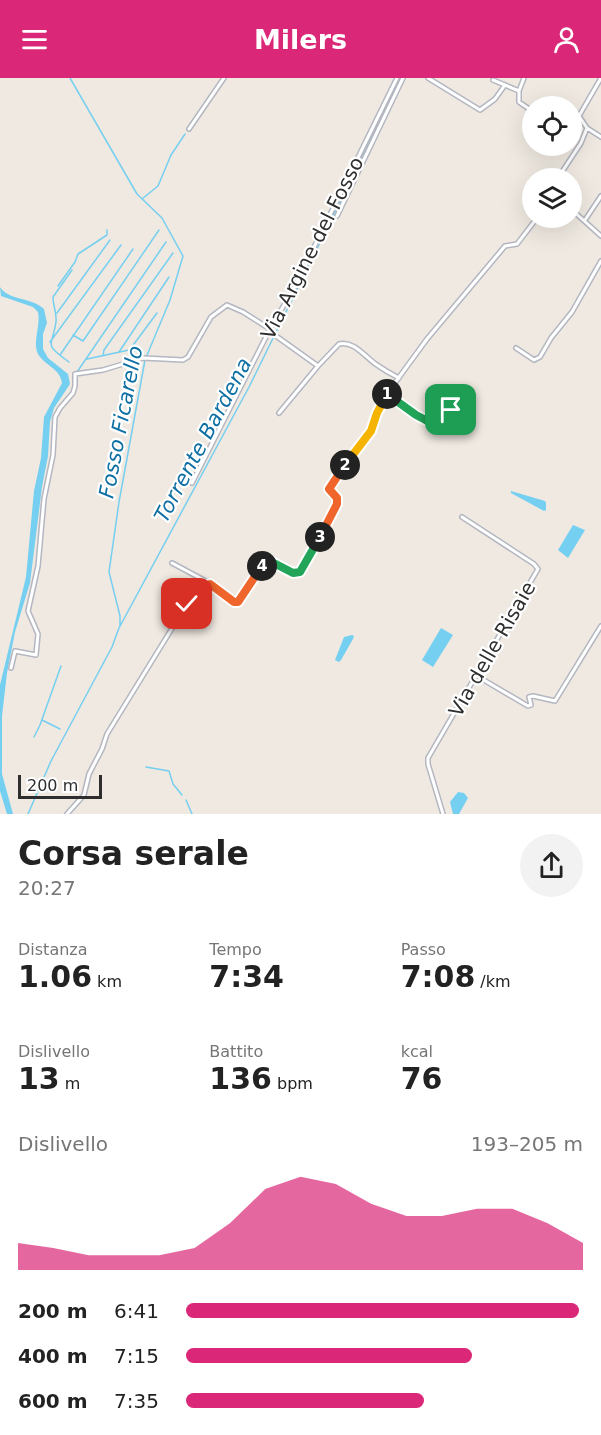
<!DOCTYPE html>
<html lang="it">
<meta charset="utf-8">
<style>
:root{--surface:#fff;--page:#f2f2f2;--text:#222;--muted:#767676;--accent:#db2777}
body{margin:0;font-family:"DejaVu Sans",sans-serif;background:var(--page);color:var(--text);height:100vh;display:flex;flex-direction:column;font-size:22px;white-space:nowrap}
*{box-sizing:border-box;margin:0}
p{font-size:20px;color:var(--muted)}
.icon{flex:none;width:33px;height:33px;fill:none;stroke:currentColor;stroke-width:2;stroke-linecap:round;stroke-linejoin:round}
.map{position:relative;height:736px;overflow:hidden}
.panel{display:flex;flex-direction:column;background:var(--surface);flex:1}
.panel>*{flex:none}
.controls{position:absolute;left:522px;top:18px;display:grid;gap:12px}
.controls a{display:grid;place-items:center;width:60px;height:60px;border-radius:50%;background:var(--surface);box-shadow:0 6px 24px #0002;font-size:30px}
.scale{position:absolute;left:18px;bottom:15px;width:84px;box-sizing:border-box;padding-left:6px;border:3px solid #2e2e2e;border-top:0;font-size:16px;line-height:21px;white-space:nowrap;color:#2e2e2e;-webkit-text-stroke:4px #fff;paint-order:stroke}
.pin{position:absolute;display:grid;place-items:center;width:51px;height:51px;color:#fff;margin:-26px;border-radius:12px;box-shadow:0 3px 9px #0006}
.km{position:absolute;width:30px;height:30px;margin:-15px;border-radius:50%;background:#222;color:#fff;font-size:16px;line-height:30px;text-align:center}
.round{display:grid;place-items:center;flex:none;width:63px;height:63px;border-radius:32px;background:var(--page)}
.overview{display:flex;align-items:center;justify-content:space-between;height:102px;padding:0 18px}
h1{font-size:33px;font-weight:700;line-height:45px}
.figures{display:grid;grid-template-columns:repeat(3,1fr);gap:9px;height:102px;padding:6px 18px}
.figures div{display:grid;align-content:center}
.figures b{font-size:30px;font-weight:700}
.figures small{font-size:16px;font-weight:400}
.figures p{font-size:16px}
.chart{height:168px;padding:12px 18px}
.chart p{display:flex;justify-content:space-between}
.chart svg{width:100%;height:108px;margin-top:6px;fill:var(--accent);opacity:.7}
ul{padding:0 18px;list-style:none;font-size:20px}
li{display:grid;grid-template-columns:96px 72px 1fr;align-items:center;height:45px}
li i{height:15px;border-radius:8px;background:var(--accent)}
header{display:flex;justify-content:space-between;align-items:center;height:78px;padding:0 18px;background:var(--accent);color:#fff;font-size:27px;font-weight:700}
.map>svg:first-child{display:block}
.water{fill:#75cff0}
.lines{fill:none;stroke-linecap:round;stroke-linejoin:round}
.stream{stroke:#75cff0;stroke-width:1.5}
.minor-casing{stroke:#b4b7c1;stroke-width:6}
.minor{stroke:#fff;stroke-width:3}
.split-1-casing{stroke:#fff;stroke-width:12}
.split-2-casing{stroke:#fff;stroke-width:12}
.split-3-casing{stroke:#fff;stroke-width:12}
.split-4-casing{stroke:#fff;stroke-width:12}
.split-5-casing{stroke:#fff;stroke-width:12}
.split-6-casing{stroke:#fff;stroke-width:12}
.split-1{stroke:#22a559;stroke-width:8}
.split-2{stroke:#f5b400;stroke-width:8}
.split-3{stroke:#f0652b;stroke-width:8}
.split-4{stroke:#22a559;stroke-width:8}
.split-5{stroke:#f0652b;stroke-width:8}
.split-6{stroke:#f5b400;stroke-width:8}
.labels{text-anchor:middle;stroke-width:4.5;stroke-linejoin:round;paint-order:stroke}
.street-label{font-size:20px;fill:#2e2e2e;stroke:#fff}
.water-label{font-size:21px;font-style:italic;fill:#0d6fa3;stroke:#fff}
</style>
<header><svg class="icon" aria-label="menu" viewBox="0 0 24 24"><path d="M4 6h16M4 12h16M4 18h16"/></svg>Milers<svg class="icon" aria-label="person" viewBox="0 0 24 24"><circle cx="12" cy="8" r="4"/><path d="M4 21q1-7 8-7t8 7"/></svg></header>
<div class="map">
<svg width="601" height="736" viewBox="0 0 601 736">
<rect width="100%" height="100%" fill="#efe9e1"/>
<!-- water -->
<path class="water" d="M0,209C9,223 32,219 44,231L47,245L43,256V271L48,280L68,296L70,306L54,330L50,344L48,378L42,409L30,505L15,554L7,595L2,638V696L13,736H7L0,713V607L26,499L34,413L41,380L44,339L62,305C60,290 45,288 38,276C32,264 41,248 38,234L33,229L1,218Z
M511,413L545,423L546,425V432L544,433L511,415Z
M573,447L585,452L568,480L558,472Z
M441,550L453,557L433,589L422,582Z
M352,557L354,558L353,561L341,582L339,584L335,582L344,559Z
M458,714L464,715L468,720L459,736H453L450,724Z"/>
<g class="lines">
<!-- stream -->
<path class="stream" d="M70,0L137,116L162,140L183,178L170,222L145,282L119,424L109,494L120,538V548
M142,121L158,108L171,77L185,56
M58,208L75,184L78,176L107,157V152
M57,235L110,162
M73,257L83,263L159,152
M50,264L121,167
M131,270L157,235
M119,274L169,199
M60,277L133,171
M103,278L104,272L173,175
M87,281L129,272L139,273
M69,284C43,265 52,270 56,244C57,235 53,228 53,219L72,192
M77,294L166,164
M42,642L60,651
M34,659L40,647L61,588
M146,689L169,693L173,706L182,717
M186,722L192,736
M28,736L51,683L112,569L119,550L249,309L401,0"/>
<!-- minor casing -->
<g class="minor-casing">
<path id="minor" d="M428,0L480,32L495,21L505,7
M524,0L519,13V24L532,33
M493,2L519,13
M572,34L579,38L587,50L601,59
M579,38L601,0
M189,51L224,0
M558,100L581,65L587,50
M572,132L601,158
M337,138L403,0
M585,142L601,118
M276,258L318,288L339,266C354,262 366,280 377,287C384,292 391,296 399,300
M516,270L534,282L540,279L551,260L572,234L601,183
M387,316L416,337L439,349L442,348L448,333L459,337
M279,335L318,288
M192,405L270,251L294,210L397,0
M172,485L215,508L236,525L240,523L257,493L268,483C280,483 288,496 300,494L337,426V420L329,411L331,406L371,353L377,335L389,313L427,261L505,168L517,166L537,140
M11,590L15,573L36,577L38,556L28,533L38,488L44,421L53,377L55,339L60,330L73,315L75,308V296L103,292L143,280L183,282L188,279L211,239L227,227L243,234L270,251
M477,598L528,628L531,627L529,619L533,618L555,623L601,548
M67,736L84,717L89,696L102,671L107,656L187,526L195,522L210,505
M443,736L428,686V680L538,491L534,486L462,439"/>
</g>
<!-- minor -->
<use href="#minor" class="minor"/>
</g>
<g class="lines">
<!-- split-1 casing -->
<g class="split-1-casing">
<path id="split-1" d="M387,316L416,337L439,349L442,347L447,334L451,332"/>
</g>
<!-- split-2 casing -->
<g class="split-2-casing">
<path id="split-2" d="M345,387L371,353L377,335L387,316"/>
</g>
<!-- split-3 casing -->
<g class="split-3-casing">
<path id="split-3" d="M320,459L337,426V420L329,411L345,387"/>
</g>
<!-- split-4 casing -->
<g class="split-4-casing">
<path id="split-4" d="M262,488L270,483L293,495L300,494L320,459"/>
</g>
<!-- split-5 casing -->
<g class="split-5-casing">
<path id="split-5" d="M205,509L210,506L234,524H238L262,488"/>
</g>
<!-- split-6 casing -->
<g class="split-6-casing">
<path id="split-6" d="M187,526L195,522L205,509"/>
</g>
<!-- split-1 -->
<use href="#split-1" class="split-1"/>
<!-- split-2 -->
<use href="#split-2" class="split-2"/>
<!-- split-3 -->
<use href="#split-3" class="split-3"/>
<!-- split-4 -->
<use href="#split-4" class="split-4"/>
<!-- split-5 -->
<use href="#split-5" class="split-5"/>
<!-- split-6 -->
<use href="#split-6" class="split-6"/>
</g>
<g class="labels">
<!-- street labels -->
<g class="street-label">
<text transform="translate(312 170) rotate(-63)" y="7">Via Argine del Fosso</text>
<text transform="translate(492 571) rotate(-60)" y="7">Via delle Risaie</text>
</g>
<!-- water labels -->
<g class="water-label">
<text transform="translate(121 344) rotate(-79)" y="7">Fosso Ficarello</text>
<text transform="translate(203 362) rotate(-62)" y="7">Torrente Bardena</text>
</g>
</g>
</svg>
<div class="controls">
<a><svg class="icon" aria-label="locate" viewBox="0 0 24 24"><circle cx="12" cy="12" r="6"/><path d="M12 2v4M12 18v4M2 12h4M18 12h4"/></svg></a>
<a><svg class="icon" aria-label="layers" viewBox="0 0 24 24"><path d="M12 4l9 5-9 5-9-5zM3 14l9 5 9-5"/></svg></a>
</div>
<div class="scale">200 m</div>
<div class="pin" style="left:451px;top:332px;background:#1e9e55"><svg class="icon" aria-label="arrive" viewBox="0 0 24 24"><path d="M6 21V4h12l-3 4 3 4H6"/></svg></div>
<div class="pin" style="left:187px;top:526px;background:#d93025"><svg class="icon" aria-label="check" viewBox="0 0 24 24"><path d="M5 12l5 5 9-10"/></svg></div>
<b class="km" style="left:387px;top:316px">1</b>
<b class="km" style="left:345px;top:387px">2</b>
<b class="km" style="left:320px;top:459px">3</b>
<b class="km" style="left:262px;top:488px">4</b>
</div>
<section class="panel">
<div class="overview"><div><h1>Corsa serale</h1><p>20:27</p></div><a class="round"><svg class="icon" aria-label="share" viewBox="0 0 24 24"><path d="M12 15V3M7 8l5-5 5 5M5 13v7h14v-7"/></svg></a></div>
<div class="figures">
<div><p>Distanza</p><b>1.06<small> km</small></b></div>
<div><p>Tempo</p><b>7:34</b></div>
<div><p>Passo</p><b>7:08<small> /km</small></b></div>
</div>
<div class="figures">
<div><p>Dislivello</p><b>13<small> m</small></b></div>
<div><p>Battito</p><b>136<small> bpm</small></b></div>
<div><p>kcal</p><b>76</b></div>
</div>
<div class="chart"><p><span>Dislivello</span>193–205 m</p>
<svg viewBox="0 0 160 44" preserveAspectRatio="none"><path d="M0 44V33L10 35L20 38L30 38L40 38L50 35L60 25L70 11L80 6L90 9L100 17L110 22L120 22L130 19L140 19L150 25L160 33V44z"/></svg>
</div>
<ul>
<li><b>200 m</b>6:41<i style="width:99%"></i></li>
<li><b>400 m</b>7:15<i style="width:72%"></i></li>
<li><b>600 m</b>7:35<i style="width:60%"></i></li>
</ul>
</section>
